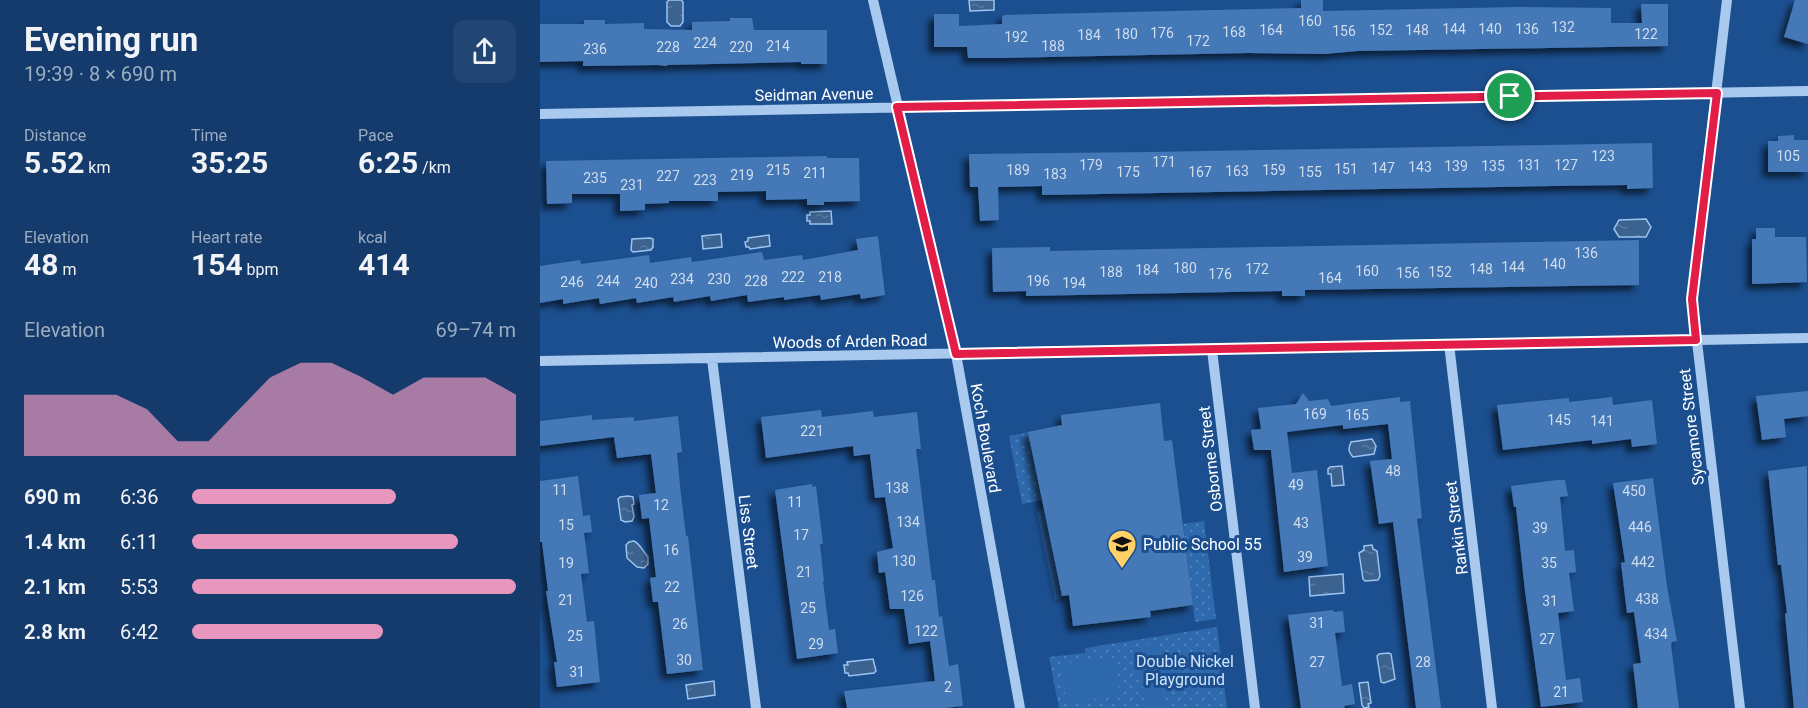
<!DOCTYPE html>
<meta charset="utf-8">
<style>
:root{--surface:#143b6b;--page:#214673;--text:#f1f3f6;--muted:#9dadc1;--accent:#e797bd}
body{margin:0;font-family:Roboto,sans-serif;background:var(--page);color:var(--text);height:100vh;display:flex;flex-direction:column;font-size:22px;white-space:nowrap}
*{box-sizing:border-box;margin:0}
p{font-size:20px;color:var(--muted)}
.icon{flex:none;width:33px;height:33px;fill:none;stroke:currentColor;stroke-width:2;stroke-linecap:round;stroke-linejoin:round}
.map{position:relative;flex:1;overflow:hidden}
.details{display:flex;flex-direction:column;background:var(--surface);width:540px}
.details>*{flex:none}
.pin{position:absolute;display:grid;place-items:center;width:51px;height:51px;color:#fff;margin:-26px;border:3px solid #fff;border-radius:50%;box-shadow:0 2px 6px #0007}
.round{display:grid;place-items:center;flex:none;width:63px;height:63px;border-radius:12px;background:var(--page)}
.headline{display:flex;align-items:center;justify-content:space-between;height:102px;padding:0 24px}
h1{font-size:33px;font-weight:700;line-height:45px}
.metrics{display:grid;grid-template-columns:repeat(3,1fr);gap:9px;height:102px;padding:6px 24px}
.metrics div{display:grid;align-content:center}
.metrics b{font-size:30px;font-weight:700}
.metrics small{font-size:16px;font-weight:400}
.metrics p{font-size:16px}
.chart{height:168px;padding:12px 24px}
.chart p{display:flex;justify-content:space-between}
.chart svg{width:100%;height:108px;margin-top:6px;fill:var(--accent);opacity:.7}
ul{padding:0 24px;list-style:none;font-size:20px}
li{display:grid;grid-template-columns:96px 72px 1fr;align-items:center;height:45px}
li i{height:15px;border-radius:8px;background:var(--accent)}
main{display:flex;flex:1;min-height:0}
.map>svg:first-child{display:block}
.grass{fill:url(#grass-dots)}
.garden{fill:#2e69ad}
.water{fill:url(#water-ripples);stroke:#9cc4f0;stroke-width:1.5}
.building{fill:#4478b7;filter:url(#shadow)}
.lines{fill:none;stroke-linecap:round;stroke-linejoin:round}
.minor{stroke:#a9c9ee;stroke-width:10}
.route-casing{stroke:#fff;stroke-width:12}
.route{stroke:#e11d48;stroke-width:8}
.labels{text-anchor:middle;stroke-width:6;stroke-linejoin:round;paint-order:stroke}
.number-label{font-size:14px;fill:#d0dded}
.street-label{font-size:16px;fill:#fff;stroke:#1b4f8f}
.poi-label{font-size:16px;fill:#fff;stroke:#1b4f8f;text-anchor:start}
.park-label{font-size:16px;fill:#cfe3fa;stroke:#1b4f8f}
</style>
<main>
<section class="details">
<div class="headline"><div><h1>Evening run</h1><p>19:39 · 8 × 690 m</p></div><a class="round"><svg class="icon" aria-label="share" viewBox="0 0 24 24"><path d="M12 15V3M7 8l5-5 5 5M5 13v7h14v-7"/></svg></a></div>
<div class="metrics">
<div><p>Distance</p><b>5.52<small> km</small></b></div>
<div><p>Time</p><b>35:25</b></div>
<div><p>Pace</p><b>6:25<small> /km</small></b></div>
</div>
<div class="metrics">
<div><p>Elevation</p><b>48<small> m</small></b></div>
<div><p>Heart rate</p><b>154<small> bpm</small></b></div>
<div><p>kcal</p><b>414</b></div>
</div>
<div class="chart"><p><span>Elevation</span>69–74 m</p>
<svg viewBox="0 0 160 44" preserveAspectRatio="none"><path d="M0 44V19L10 19L20 19L30 19L40 25L50 38L60 38L70 25L80 12L90 6L100 6L110 12L120 19L130 12L140 12L150 12L160 19V44z"/></svg>
</div>
<ul>
<li><b>690 m</b>6:36<i style="width:63%"></i></li>
<li><b>1.4 km</b>6:11<i style="width:82%"></i></li>
<li><b>2.1 km</b>5:53<i style="width:100%"></i></li>
<li><b>2.8 km</b>6:42<i style="width:59%"></i></li>
</ul>
</section>
<div class="map">
<svg width="1268" height="708" viewBox="0 0 1268 708">
<defs>
<pattern id="grass-dots" width="8" height="8" patternUnits="userSpaceOnUse" patternTransform="scale(1.5)"><rect width="8" height="8" fill="#2e69ad"/><path d="M2 2h.1M6 6h.1" fill="none" stroke="#4d80b9" stroke-width="1.8" stroke-linecap="round"/></pattern>
<pattern id="water-ripples" width="26" height="14" patternUnits="userSpaceOnUse" patternTransform="scale(1.5)"><rect width="26" height="14" fill="#3c6290"/><path d="M2 4q2-2 4 0t4 0M15 11q2-2 4 0t4 0" fill="none" stroke="#597aa1"/></pattern>
<filter id="shadow"><feDropShadow dx="-5.5" dy="5.5" stdDeviation="3" flood-color="#0009"/></filter>
</defs>
<rect width="100%" height="100%" fill="#1b4f8f"/>
<!-- grass -->
<path class="grass" d="M488,432L502,500L482,504L469,436Z
M664,521L676,619L655,622L643,524Z
M677,627L687,708H519L509,657L545,653V648Z"/>
<!-- garden -->
<path class="garden" d="M504,510L522,598L515,600L497,512Z
M616,644L624,707L605,708L598,646Z
M576,658L580,696L526,702L522,664Z"/>
<!-- water -->
<path class="water" d="M129,0H141L143,2V22L140,26H131L127,22V2Z
M429,0H454V10L430,11Z
M291,211L292,224H270V221H267V215H270V212Z
M1106,219L1111,227L1106,237H1079L1074,229L1079,220Z
M181,234L182,247L163,249L162,236Z
M229,235L230,246L210,249L209,247H206L205,242L208,241V238Z
M110,238L113,239V247L111,250L93,252L91,250L92,239Z
M832,439L836,446L834,454L813,457C808,451 808,449 811,442Z
M802,466L804,485L792,486L791,474H788V469L790,467Z
M88,496L93,497L94,504L92,505L94,517L92,521L85,522L81,520L78,499L80,497Z
M94,541C99,543 104,552 108,557V564L104,568L97,567L87,558L86,545L89,542Z
M832,545L833,549L837,551L840,576L838,580L825,581L823,579L819,553L824,550V546Z
M803,574L804,593L770,596L769,577Z
M848,653L851,654L855,679L844,683L841,682L837,656L839,654Z
M333,659L336,671L334,673L309,676L308,673H305L304,665H308L307,662Z
M174,681L175,695L148,699L146,685Z
M828,682L831,703L828,704L829,707L824,708L822,705L819,683Z"/>
<!-- building -->
<path class="building" d="M761,0H783V11L977,7L1071,8V23H1102L1101,4H1128V46L818,51L784,54L708,53L463,58H428L427,47H394V14H419V26L462,24V17L464,15L761,8Z
M1255,0H1268V44L1244,37Z
M190,18H212L214,30H287V64H261V62L128,65L126,66L117,65L43,66V61L0,62V24H44V20H65V24L104,23V29L152,30V22L190,21Z
M1254,135V140H1268V172H1228V141H1238V136Z
M1112,143L1113,188L1087,189V185L1013,186L502,195V186L458,187L459,220L440,221L438,187H430L429,154L611,152Z
M287,156V158H319L320,201L284,202V205H267V199L226,200V191L178,192V201H129V203L105,204V210L80,211V194H32V203L7,204L6,161Z
M1216,228H1235V237H1266L1267,282L1212,284V239H1216Z
M338,236L345,295L321,299L320,294L281,300L280,295L244,300V297L208,302L207,295L171,301L170,296L134,302L133,297L97,303L96,298L60,304L59,298L23,304V299L0,303V266L40,260L41,264L109,255L110,263L151,257L152,262L222,252L224,260L262,255L263,260L318,250L316,239Z
M1099,240V285L765,290V296H742V291L486,296V291L453,292L452,248L510,247V251Z
M1268,391V416L1244,419L1246,437L1222,440L1216,396Z
M763,393L769,401L788,399L791,406L860,397V402L870,401L882,518L877,519L901,708H876L853,522L839,524L830,461L852,459L848,424L803,429V425L747,432L752,473L777,470L788,566L744,572L731,450H714L711,430L721,429L718,408L756,404Z
M1072,397L1073,405L1112,400L1117,444L1092,447L1091,439L1052,444V440L963,450L957,405L1029,398V402Z
M620,403L624,441L632,440L653,605L610,611L611,617L533,626L529,595L522,596L488,432L522,425L521,415Z
M281,410L282,417L333,411L334,417L377,412L381,449H376L392,580H395L399,617L402,616L409,666L418,664L423,706L405,708H307L304,691L395,681L390,641L369,644L364,609H350L345,572L339,573L337,552L353,548L345,497L335,498L330,454L314,456L313,446L226,458L221,417Z
M52,415V420L94,417V421L138,416L142,452L137,453L140,486L146,536H148L163,670L127,674L118,602H113L110,578L116,577L109,518L102,519L99,495L116,493L111,454L77,458L74,437L0,446V421Z
M1267,466L1268,708H1254L1245,614L1247,613L1241,565H1238L1228,471Z
M38,476L43,516L50,515L52,532L44,533L49,573L41,574L47,622L54,621L60,682L17,687L14,662H17L6,591H8L2,542H0V481Z
M1113,478L1127,586L1137,641L1132,642L1131,645L1139,708H1098L1093,664L1101,663L1094,612L1087,613L1081,563L1085,562L1073,483Z
M1017,480H1025L1028,496L1020,497L1025,551L1034,550L1036,572L1029,573L1034,611L1018,613L1026,680L1040,678L1043,702L1001,707L985,591L976,507H974L971,486Z
M272,484V487L276,486L283,544H280L284,581H283L289,630L295,629L298,653L257,659L235,490Z
M793,610V612L803,611L805,632L795,633L802,686L812,684L815,704L804,706L805,708H761L748,615Z"/>
<g class="lines">
<!-- minor -->
<path class="minor" d="M333,0L416,354L480,708
M1187,0L1152,299L1200,708
M0,114L1268,91
M909,344L952,708
M672,350L715,708
M172,359L216,708
M0,361L1268,338"/>
</g>
<g class="lines">
<!-- route casing -->
<g class="route-casing">
<path id="route" d="M1177,93L1152,299L1156,340L416,354L357,107Z"/>
</g>
<!-- route -->
<use href="#route" class="route"/>
</g>
<!-- icons -->
<defs>
<g id="school-pin" transform="scale(1.5)"><path d="M0 17L-7.5 6A9.5 9.5 0 1 1 7.5 6Z" fill="#ffd166" stroke="#1b4f8f"/><path d="M0-5L7-2L0 1L-7-2ZM-4 1L0 2.5L4 1V4Q0 6-4 4Z" fill="#111"/></g>
</defs>
<g fill-rule="evenodd">
<use href="#school-pin" x="582" y="544"/>
</g>
<g class="labels">
<!-- number labels -->
<g class="number-label">
<text x="770" y="26">160</text>
<text x="1023" y="32">132</text>
<text x="914" y="34">144</text>
<text x="950" y="34">140</text>
<text x="987" y="34">136</text>
<text x="731" y="35">164</text>
<text x="841" y="35">152</text>
<text x="877" y="35">148</text>
<text x="804" y="36">156</text>
<text x="694" y="37">168</text>
<text x="622" y="38">176</text>
<text x="586" y="39">180</text>
<text x="1106" y="39">122</text>
<text x="549" y="40">184</text>
<text x="476" y="42">192</text>
<text x="658" y="46">172</text>
<text x="165" y="48">224</text>
<text x="238" y="51">214</text>
<text x="513" y="51">188</text>
<text x="128" y="52">228</text>
<text x="201" y="52">220</text>
<text x="55" y="54">236</text>
<text x="1063" y="161">123</text>
<text x="1248" y="161">105</text>
<text x="624" y="167">171</text>
<text x="551" y="170">179</text>
<text x="989" y="170">131</text>
<text x="1026" y="170">127</text>
<text x="916" y="171">139</text>
<text x="953" y="171">135</text>
<text x="880" y="172">143</text>
<text x="843" y="173">147</text>
<text x="806" y="174">151</text>
<text x="238" y="175">215</text>
<text x="478" y="175">189</text>
<text x="734" y="175">159</text>
<text x="697" y="176">163</text>
<text x="588" y="177">175</text>
<text x="660" y="177">167</text>
<text x="770" y="177">155</text>
<text x="275" y="178">211</text>
<text x="515" y="179">183</text>
<text x="202" y="180">219</text>
<text x="128" y="181">227</text>
<text x="55" y="183">235</text>
<text x="165" y="185">223</text>
<text x="92" y="190">231</text>
<text x="1046" y="258">136</text>
<text x="1014" y="269">140</text>
<text x="973" y="272">144</text>
<text x="645" y="273">180</text>
<text x="717" y="274">172</text>
<text x="941" y="274">148</text>
<text x="607" y="275">184</text>
<text x="827" y="276">160</text>
<text x="571" y="277">188</text>
<text x="900" y="277">152</text>
<text x="868" y="278">156</text>
<text x="680" y="279">176</text>
<text x="253" y="282">222</text>
<text x="290" y="282">218</text>
<text x="790" y="283">164</text>
<text x="142" y="284">234</text>
<text x="179" y="284">230</text>
<text x="68" y="286">244</text>
<text x="216" y="286">228</text>
<text x="498" y="286">196</text>
<text x="32" y="287">246</text>
<text x="106" y="288">240</text>
<text x="534" y="288">194</text>
<text x="775" y="419">169</text>
<text x="817" y="420">165</text>
<text x="1019" y="425">145</text>
<text x="1062" y="426">141</text>
<text x="272" y="436">221</text>
<text x="853" y="476">48</text>
<text x="756" y="490">49</text>
<text x="357" y="493">138</text>
<text x="20" y="495">11</text>
<text x="1094" y="496">450</text>
<text x="255" y="507">11</text>
<text x="121" y="510">12</text>
<text x="368" y="527">134</text>
<text x="761" y="528">43</text>
<text x="26" y="530">15</text>
<text x="1100" y="532">446</text>
<text x="1000" y="533">39</text>
<text x="261" y="540">17</text>
<text x="131" y="555">16</text>
<text x="765" y="562">39</text>
<text x="364" y="566">130</text>
<text x="1103" y="567">442</text>
<text x="26" y="568">19</text>
<text x="1009" y="568">35</text>
<text x="264" y="577">21</text>
<text x="132" y="592">22</text>
<text x="372" y="601">126</text>
<text x="1107" y="604">438</text>
<text x="26" y="605">21</text>
<text x="1010" y="606">31</text>
<text x="268" y="613">25</text>
<text x="777" y="628">31</text>
<text x="140" y="629">26</text>
<text x="386" y="636">122</text>
<text x="1116" y="639">434</text>
<text x="35" y="641">25</text>
<text x="1007" y="644">27</text>
<text x="276" y="649">29</text>
<text x="144" y="665">30</text>
<text x="777" y="667">27</text>
<text x="883" y="667">28</text>
<text x="37" y="677">31</text>
<text x="408" y="692">2</text>
<text x="1021" y="697">21</text>
</g>
<!-- street labels -->
<g class="street-label">
<text transform="translate(274 94) rotate(-1)" y="6">Seidman Avenue</text>
<text transform="translate(310 341) rotate(-1)" y="6">Woods of Arden Road</text>
<text transform="translate(1151 427) rotate(-97)" y="6">Sycamore Street</text>
<text transform="translate(446 438) rotate(80)" y="6">Koch Boulevard</text>
<text transform="translate(670 459) rotate(-97)" y="6">Osborne Street</text>
<text transform="translate(916 528) rotate(-97)" y="6">Rankin Street</text>
<text transform="translate(209 532) rotate(83)" y="6">Liss Street</text>
</g>
<!-- poi labels -->
<g class="poi-label">
<text x="603" y="550">Public School 55</text>
</g>
<!-- park labels -->
<g class="park-label">
<text x="645" y="667">Double Nickel<tspan x="645" dy="18">Playground</tspan></text>
</g>
</g>
</svg>
<div class="pin" style="left:970px;top:96px;background:#1e9e55"><svg class="icon" aria-label="arrive" viewBox="0 0 24 24"><path d="M6 21V4h12l-3 4 3 4H6"/></svg></div>
</div>
</main>
